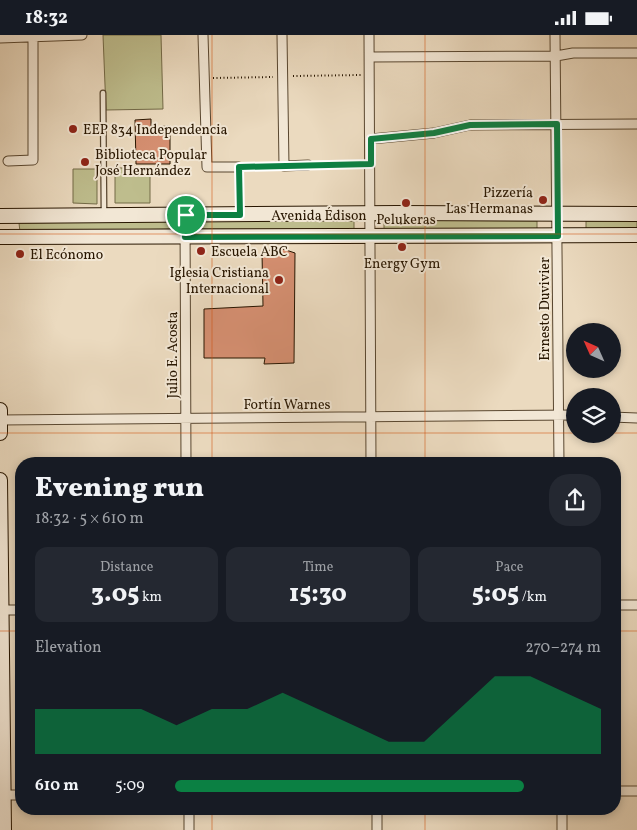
<!DOCTYPE html>
<meta charset="utf-8">
<style>
:root{--surface:#171b24;--page:#242831;--text:#f1f3f6;--muted:#9ea1a6;--accent:#0b8043}
body{margin:0;font-family:Vollkorn,serif;background:var(--page);color:var(--text);height:100vh;display:flex;flex-direction:column;font-size:19px;white-space:nowrap}
*{box-sizing:border-box;margin:0}
p{font-size:16px;color:var(--muted)}
.icon{flex:none;width:28px;height:28px;fill:none;stroke:currentColor;stroke-width:2;stroke-linecap:round;stroke-linejoin:round}
.map{position:relative;flex:1;overflow:hidden}
.details{position:absolute;left:15px;top:422px;width:606px;height:358px;display:flex;flex-direction:column;background:var(--surface);border-radius:20px;box-shadow:0 2px 8px #0003}
.details>*{flex:none}
.needle{width:32px;rotate:315deg}
.fabs{position:absolute;left:566px;top:288px;display:grid;gap:10px}
.fabs a{display:grid;place-items:center;width:55px;height:55px;border-radius:50%;background:var(--surface);box-shadow:0 2px 8px #0003;font-size:25px}
.pin{position:absolute;display:grid;place-items:center;width:42px;height:42px;color:#fff;margin:-21px;border:2px solid #fff;border-radius:50%;box-shadow:0 1px 5px #0007}
.round{display:grid;place-items:center;flex:none;width:52px;height:52px;border-radius:20px;background:var(--page)}
.overview{display:flex;align-items:center;justify-content:space-between;height:85px;padding:0 20px}
h1{font-size:28px;font-weight:800;line-height:38px}
.stats{display:grid;grid-template-columns:repeat(3,1fr);gap:8px;height:85px;padding:5px 20px}
.stats div{display:grid;align-content:center;border-radius:12px;background:var(--page);text-align:center}
.stats b{font-size:25px;font-weight:800}
.stats small{font-size:14px;font-weight:400}
.stats p{font-size:14px}
.chart{height:140px;padding:10px 20px}
.chart p{display:flex;justify-content:space-between}
.chart svg{width:100%;height:90px;margin-top:5px;fill:var(--accent);opacity:.7}
ul{padding:0 20px;list-style:none;font-size:16px}
li{display:grid;grid-template-columns:80px 60px 1fr;align-items:center;height:38px}
li i{height:12px;border-radius:6px;background:var(--accent)}
.status{display:flex;justify-content:space-between;align-items:center;height:35px;padding:0 25px;background:var(--surface);direction:ltr}
.status svg{height:14px;fill:currentColor}
.map>svg:first-child{display:block}
.green{fill:#bebd8d;stroke:#736a47}
.building{fill:#d58f71;stroke:#281601}
.lines{fill:none;stroke-linecap:round;stroke-linejoin:round}
.service-casing{stroke:#594730;stroke-width:7}
.minor-casing{stroke:#594730;stroke-width:11}
.secondary-casing{stroke:#281601;stroke-width:16}
.path{stroke:#281601;stroke-width:2;stroke-dasharray:1 2.5;stroke-linecap:butt}
.service{stroke:#f2e7d5;stroke-width:4.5}
.minor{stroke:#f2e7d5;stroke-width:9}
.secondary{stroke:#f2e7d5;stroke-width:14}
.route-casing{stroke:#fff;stroke-width:10}
.route{stroke:#0b8043;stroke-width:6}
.grid{fill:none;stroke:#d5520b;stroke-width:1;stroke-opacity:0.55}
.poi-dot{fill:#8f2418;stroke:#f2e7d5;stroke-width:2}
.labels{text-anchor:middle;stroke-width:4;stroke-linejoin:round;paint-order:stroke}
.poi-label{font-size:14px;fill:#281601;stroke:#f2e7d5;text-anchor:start}
.street-label{font-size:14px;fill:#281601;stroke:#f2e7d5}
</style>
<div class="status"><b>18:32</b><svg viewBox="0 0 49 12"><path d="M0 12V9h3v3zM5 12V6h3v6zM10 12V3h3v9zM15 12V0h3v12zM26 1h20v11H26zM47 4h2v5h-2z"/></svg></div>
<div class="map">
<svg width="637" height="795" viewBox="0 0 637 795">
<rect width="100%" height="100%" fill="#ebdabf"/>
<filter id="stains"><feTurbulence type="fractalNoise" baseFrequency=".004" numOctaves="4"/><feColorMatrix values="0 0 0 0 .2 0 0 0 0 .09 0 0 0 0 .02 0 0 0 .5 -.17"/></filter>
<radialGradient id="worn" r=".72"><stop offset=".6" stop-color="#630" stop-opacity="0"/><stop offset="1" stop-color="#630" stop-opacity=".3"/></radialGradient>
<!-- green -->
<path class="green" d="M103,0H161L163,74L106,75Z
M115,133H150V168H115Z
M73,134H97V169L73,168Z
M384,185L537,186V194H384Z
M637,185V194H586V186Z
M175,186V194L20,197L19,188Z
M200,186H354V195L200,194Z"/>
<!-- building -->
<path class="building" d="M151,84V92L170,91V129H136L135,85Z
M280,213L295,218L294,328L264,329L265,323H204V274L263,271L262,217Z"/>
<g class="lines">
<!-- service casing -->
<g class="service-casing">
<path id="service" d="M103,58L104,177"/>
</g>
<!-- minor casing -->
<g class="minor-casing">
<path id="minor" d="M203,0L207,132H239
M282,0L284,131L308,130
M369,0L371,429
M555,0L559,429
M0,3L82,0
M370,22L556,21L573,18H637
M371,104L434,98L470,90L637,89
M8,126L33,125V3
M185,180L186,429
M612,382L637,383
M0,385L575,380
M615,570H637
M0,575H21
M615,756H637
M0,760H21
M189,774V795
M377,774V795
M562,774V795"/>
</g>
<!-- secondary casing -->
<g class="secondary-casing">
<path id="secondary" d="M0,181L398,178L637,179
M0,202L637,200
M0,375V398
M0,445L4,795"/>
</g>
<!-- path -->
<path class="path" d="M293,41L361,40
M213,43L273,42
M318,130L361,129
M248,132L275,131
M239,140L240,168"/>
<!-- service -->
<use href="#service" class="service"/>
<!-- minor -->
<use href="#minor" class="minor"/>
<!-- secondary -->
<use href="#secondary" class="secondary"/>
</g>
<g class="lines">
<!-- route casing -->
<g class="route-casing">
<path id="route" d="M557,89L558,201L185,202L186,180H240L239,132L371,129V104L434,98L470,90Z"/>
</g>
<!-- route -->
<use href="#route" class="route"/>
</g>
<!-- grid -->
<path class="grid" d="M212,0V429M425,0V429M0,199H637M0,398H575M612,398H637M0,596H21M615,596H637M212,774V795M425,774V795"/>
<!-- markers -->
<g class="poi-dot">
<circle cx="73" cy="94" r="5"/>
<circle cx="85" cy="127" r="5"/>
<circle cx="543" cy="165" r="5"/>
<circle cx="406" cy="168" r="5"/>
<circle cx="402" cy="212" r="5"/>
<circle cx="201" cy="216" r="5"/>
<circle cx="20" cy="219" r="5"/>
<circle cx="279" cy="245" r="5"/>
</g>
<g class="labels">
<!-- poi labels -->
<g class="poi-label">
<text x="83" y="99">EEP 834 Independencia</text>
<text x="95" y="124">Biblioteca Popular<tspan x="95" dy="16">José Hernández</tspan></text>
<text x="533" y="162" text-anchor="end">Pizzería<tspan x="533" dy="16">Las Hermanas</tspan></text>
<text x="406" y="189" text-anchor="middle">Pelukeras</text>
<text x="211" y="221">Escuela ABC</text>
<text x="30" y="224">El Ecónomo</text>
<text x="402" y="233" text-anchor="middle">Energy Gym</text>
<text x="269" y="242" text-anchor="end">Iglesia Cristiana<tspan x="269" dy="16">Internacional</tspan></text>
</g>
<!-- street labels -->
<g class="street-label">
<text x="319" y="185">Avenida Édison</text>
<text transform="translate(544 274) rotate(-90)" y="5">Ernesto Duvivier</text>
<text transform="translate(172 320) rotate(-90)" y="5">Julio E. Acosta</text>
<text x="287" y="374">Fortín Warnes</text>
</g>
</g>
<rect width="100%" height="100%" filter="url(#stains)"/>
<rect width="100%" height="100%" fill="url(#worn)"/>
</svg>
<div class="fabs">
<a><svg class="needle" viewBox="-14 -14 28 28"><path d="M0-13l5 13h-10z" fill="#e53935"/><path d="M0 13l5-13h-10z" fill="#9ea1a6"/></svg></a>
<a><svg class="icon" aria-label="layers" viewBox="0 0 24 24"><path d="M12 4l9 5-9 5-9-5zM3 14l9 5 9-5"/></svg></a>
</div>
<div class="pin" style="left:186px;top:180px;background:#1e9e55"><svg class="icon" aria-label="arrive" viewBox="0 0 24 24"><path d="M6 21V4h12l-3 4 3 4H6"/></svg></div>
<section class="details">
<div class="overview"><div><h1>Evening run</h1><p>18:32 · 5 × 610 m</p></div><a class="round"><svg class="icon" aria-label="share" viewBox="0 0 24 24"><path d="M12 15V3M7 8l5-5 5 5M5 13v7h14v-7"/></svg></a></div>
<div class="stats">
<div><p>Distance</p><b>3.05<small> km</small></b></div>
<div><p>Time</p><b>15:30</b></div>
<div><p>Pace</p><b>5:05<small> /km</small></b></div>
</div>
<div class="chart"><p><span>Elevation</span>270–274 m</p>
<svg viewBox="0 0 160 44" preserveAspectRatio="none"><path d="M0 44V22L10 22L20 22L30 22L40 30L50 22L60 22L70 14L80 22L90 30L100 38L110 38L120 22L130 6L140 6L150 14L160 22V44z"/></svg>
</div>
<ul>
<li><b>610 m</b>5:09<i style="width:82%"></i></li>
</ul>
</section>
</div>
